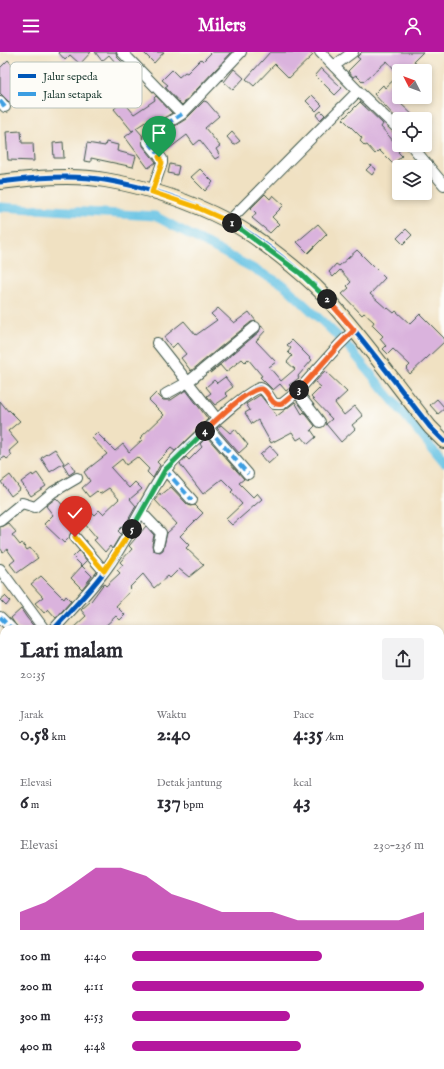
<!DOCTYPE html>
<html lang="id">
<meta charset="utf-8">
<style>
:root{--surface:#fff;--page:#f2f2f3;--text:#2b2b33;--muted:#7c7c81;--accent:#b5179e}
body{margin:0;font-family:"IM FELL English",serif;background:var(--page);color:var(--text);height:100vh;display:flex;flex-direction:column;font-size:15px;white-space:nowrap}
*{box-sizing:border-box;margin:0}
p{font-size:13px;color:var(--muted)}
.icon{flex:none;width:22px;height:22px;fill:none;stroke:currentColor;stroke-width:2;stroke-linecap:round;stroke-linejoin:round}
.map{position:relative;flex:1;overflow:hidden}
.panel{position:absolute;left:0px;top:573px;width:444px;height:444px;display:flex;flex-direction:column;background:var(--surface);border-radius:12px 12px 0 0;box-shadow:0 2px 6px #0003}
.panel>*{flex:none}
.needle{width:26px;rotate:312deg}
.controls{position:absolute;left:392px;top:12px;display:grid;gap:8px}
.controls a{display:grid;place-items:center;width:40px;height:40px;border-radius:4px;background:var(--surface);box-shadow:0 2px 6px #0003;font-size:20px}
.pin{position:absolute;display:grid;place-items:center;width:34px;height:34px;color:#fff;margin:-41px -17px;border-radius:50% 50% 50% 0;rotate:-45deg;box-shadow:0 0 4px #0007}
.pin .icon{rotate:45deg}
.km{position:absolute;width:20px;height:20px;margin:-10px;border-radius:50%;background:#222;color:#fff;font-size:11px;line-height:20px;text-align:center}
.round{display:grid;place-items:center;flex:none;width:42px;height:42px;border-radius:4px;background:var(--page)}
.headline{display:flex;align-items:center;justify-content:space-between;height:68px;padding:0 20px}
h1{font-size:22px;font-weight:700;line-height:30px}
.metrics{display:grid;grid-template-columns:repeat(3,1fr);gap:6px;height:68px;padding:4px 20px}
.metrics div{display:grid;align-content:center}
.metrics b{font-size:20px;font-weight:700}
.metrics small{font-size:11px;font-weight:400}
.metrics p{font-size:11px}
.chart{height:112px;padding:8px 20px}
.chart p{display:flex;justify-content:space-between}
.chart svg{width:100%;height:72px;margin-top:4px;fill:var(--accent);opacity:.7}
ul{padding:0 20px;list-style:none;font-size:13px}
li{display:grid;grid-template-columns:64px 48px 1fr;align-items:center;height:30px}
li i{height:10px;border-radius:5px;background:var(--accent)}
header{display:flex;justify-content:space-between;align-items:center;height:52px;padding:0 20px;background:var(--accent);color:#fff;font-size:18px;font-weight:700}
.map>svg:first-child{display:block}
.lines{fill:none;stroke-linecap:round;stroke-linejoin:round}
.canal{stroke:#66c3e4;stroke-width:9}
.building{fill:#dab3dd}
.street-casing{stroke:#3e5649;stroke-width:12}
.secondary-casing{stroke:#3e5649;stroke-width:16}
.street{stroke:#fff;stroke-width:10}
.secondary{stroke:#f8e7c3;stroke-width:14}
.quiet{stroke:#3c9ee2;stroke-width:4;stroke-dasharray:8 4;stroke-linecap:butt}
.cycleway-casing{stroke:#fdfcf7;stroke-width:8}
.cycleway{stroke:#0057b8;stroke-width:5}
.split-1-casing{stroke:#fff;stroke-width:8}
.split-2-casing{stroke:#fff;stroke-width:8}
.split-3-casing{stroke:#fff;stroke-width:8}
.split-4-casing{stroke:#fff;stroke-width:8}
.split-5-casing{stroke:#fff;stroke-width:8}
.split-6-casing{stroke:#fff;stroke-width:8}
.split-1{stroke:#f5b400;stroke-width:5}
.split-2{stroke:#22a559;stroke-width:5}
.split-3{stroke:#f0652b;stroke-width:5}
.split-4{stroke:#f0652b;stroke-width:5}
.split-5{stroke:#22a559;stroke-width:5}
.split-6{stroke:#f5b400;stroke-width:5}
.key{fill:#fdfcf7;stroke:#bac3bc;stroke-width:1}
.key-label{font-size:11px;fill:#1f3d34}
</style>
<header><svg class="icon" aria-label="menu" viewBox="0 0 24 24"><path d="M4 6h16M4 12h16M4 18h16"/></svg>Milers<svg class="icon" aria-label="person" viewBox="0 0 24 24"><circle cx="12" cy="8" r="4"/><path d="M4 21q1-7 8-7t8 7"/></svg></header>
<div class="map">
<svg width="444" height="1017" viewBox="0 0 444 1017">
<rect width="100%" height="100%" fill="#fdfcf7"/>
<filter id="ink" filterUnits="userSpaceOnUse"><feTurbulence type="fractalNoise" baseFrequency=".025" numOctaves="2"/><feDisplacementMap in="SourceGraphic" scale="8" xChannelSelector="R" yChannelSelector="G"/><feConvolveMatrix kernelMatrix="1 2 1 2 8 2 1 2 1" color-interpolation-filters="sRGB"/></filter>
<filter id="wash" filterUnits="userSpaceOnUse"><feTurbulence type="fractalNoise" baseFrequency=".012" numOctaves="4" result="noise"/><feDisplacementMap in="SourceGraphic" scale="16" xChannelSelector="R" yChannelSelector="G"/><feGaussianBlur stdDeviation="0.9" result="paint"/><feColorMatrix in="noise" values="0 0 0 0 0 0 0 0 0 0 0 0 0 0 0 0 0 1.4 0 .05"/><feComposite in="paint" operator="in"/></filter>
<g filter="url(#wash)">
<rect width="100%" height="100%" fill="#f0e1c2"/>
<g class="lines">
<!-- canal -->
<path class="canal" d="M0,155L155,164L284,233L346,292L444,411"/>
</g>
<g id="blocks">
<!-- building -->
<path class="building" d="M58,0H91L80,12L70,3L65,8Z
M95,0H116L117,5L129,17L120,25L116,21L121,17L109,3L102,9Z
M143,0H164L154,11Z
M212,0H232L182,53L165,35L168,33L162,28L172,18L179,25L185,20L187,21L201,7L203,9Z
M270,0H309L313,3L289,26L275,12L254,34L246,27Z
M362,0H423L414,9L416,12L408,19H396L387,9L363,30L356,23L353,25L348,19L360,7L357,5Z
M8,8L19,21L22,19L29,27L18,37L20,39L9,50L0,41V16Z
M321,16L342,36L335,43L315,23Z
M234,17L244,26L233,38L224,30Z
M399,23L398,49L417,67H397L374,42L383,33L385,36Z
M312,43L322,53L316,59L306,49Z
M156,44L172,61L154,72L150,67L136,76L142,83L143,94L156,110L148,116L125,85L134,78L132,79L114,57L123,49L134,62L155,48L154,46Z
M204,49L207,50L219,64L205,76L220,94L216,97L220,104L215,107L200,88L194,93L187,83L166,99L156,86L186,67Z
M360,50L383,72L381,75L395,91L399,87V93H405L398,100L402,104L393,112L379,98L375,102L367,93L365,94L360,89L362,86L343,67Z
M321,59L325,63L320,68L316,63Z
M21,79L22,91H33L34,109L8,108L6,80Z
M232,80L240,89L234,93L227,85Z
M63,90L64,106H54L53,91Z
M106,90L118,93L117,99L136,104L133,115L91,106V110L84,109L87,91L105,94Z
M170,112L179,114L177,123L168,121Z
M371,113L376,117L372,123L366,118Z
M200,117L213,130L205,139L191,125Z
M265,142L270,147L273,143L284,153L272,165L279,172L270,181L252,166L256,161L251,156Z
M318,172L327,182L308,201L297,190Z
M406,177L412,183L403,192L397,186Z
M357,198L385,226L370,242L387,257L388,256L394,261L396,259L410,272L420,262L444,286V290L410,322L406,317L410,313L393,297L388,302L383,297L386,294L380,287L383,284L372,273L374,270L364,261L362,263L342,242L349,236L347,234L351,230L340,218L333,225L329,220L336,212L339,214Z
M218,256L234,271L249,260L256,269L251,270L191,319L181,306L186,302L177,291L172,296L164,285L184,269L196,283L217,268L211,262Z
M261,274L266,278L256,289L276,310L269,315L281,329L295,317L287,310L292,304L288,300L291,296L287,293L292,288L312,308L298,324L299,326L289,333L291,335L286,339L280,332L273,338L260,325L262,324L248,307L245,310L242,307L226,320L220,313L210,321L259,280Z
M325,319L347,340L335,351L344,363L355,354L363,364L352,373L355,377L341,390L326,372L332,367L311,345L321,335L315,330Z
M225,325L233,335L225,341L228,344L215,353L207,344L211,341L206,335L214,328L217,331Z
M186,338L208,367L175,399L171,396L157,410L160,413L153,426L147,420L149,417L137,405L126,413L122,407L111,416L129,436L135,430L142,437L130,447L136,454L127,470L118,479L121,482L112,497L110,494L105,500L94,488L97,486L84,471L76,479L71,480L69,486L64,491L44,472L53,463L46,454L56,446L72,463L77,459L81,463L88,457L94,463L99,458L103,462L119,447L109,436L100,442L97,439L89,445L82,436L90,429L84,420L107,402L92,386L97,381L115,399L123,392L129,400L142,388L140,386L164,363L149,348L156,341L163,348H171Z
M260,343L277,364L295,350L302,362L304,360L315,374L311,378L316,385L308,392L302,385L297,388L292,380L271,391L258,368L252,372L245,361L250,358L246,352Z
M437,347L444,355V357L438,362L430,353Z
M0,349L8,359L9,358L20,369L8,379L18,391L9,399L12,403L7,407L5,405L0,408Z
M221,373L230,381L235,377L248,393L239,401L217,376Z
M207,385L244,427L239,431L253,445L257,441L262,447L232,473L226,467L242,452L231,440L233,438L222,427L203,442L180,412L186,405L189,408L202,395L200,392Z
M270,394L278,403L268,412L260,403Z
M55,397L64,411L50,420L41,406Z
M69,409L75,419L69,423L63,413Z
M37,421L46,434L31,444L21,430L32,422L33,424Z
M10,423L20,437L11,444L1,430Z
M171,435L187,452L190,454L195,453L203,461L180,484L189,493L186,496L204,513L189,525L179,517L170,526L168,524L154,536L143,522L129,536L131,538L116,554L125,563L120,568L116,564L102,577H72L86,564L81,558L91,549L102,534L104,532L106,534L120,521L117,518L123,513L120,510L132,497L129,494L146,474L154,483L152,493L153,498L160,500L163,498L167,481L177,472L155,448L160,441L161,443Z
M8,471L16,480L12,483L20,493L22,491L27,498L30,496L38,506L17,521L10,512L15,508L7,497L3,500L0,496V475Z
M79,499L87,509L82,514L73,505Z
M82,514L92,524L82,537L71,526Z
M41,524L64,547L66,544L71,549L56,566L48,557L44,561L35,551L43,545L31,532Z
M5,544L10,549L6,554L0,548Z
M21,557L27,566L36,577H18L11,566Z"/>
</g>
</g>
<g filter="url(#ink)">
<use href="#blocks" fill-opacity="0" stroke="#3e5649" stroke-width="1"/>
<g class="lines">
<!-- street casing -->
<g class="street-casing">
<path id="street" d="M122,0L182,62
M334,14L353,0
M102,33L120,34L138,17
M358,39L399,78
M0,49L5,55
M411,93L444,133
M152,140L162,111V107L148,90L149,83L182,62L241,0
M229,169L358,39L320,0
M157,291L217,367
M297,340L320,370
M166,342L188,330L255,275
M208,376L248,422
M165,418L192,448
M141,460L161,481L158,494
M0,469L22,451L35,455L53,440L77,426
M75,485L104,519
M0,517L44,577
M0,565L12,577
M54,577C73,556 93,536 109,513C130,483 144,449 165,419C174,406 248,336 260,336C266,337 271,348 274,352H282L297,340L339,293L354,278
M0,622L4,619
M0,642L4,647
M0,729L4,734
M0,796L4,794
M440,797L444,794
M0,893L4,890
M0,930L4,935
M118,1017L124,1013"/>
</g>
<!-- secondary casing -->
<g class="secondary-casing">
<path id="secondary" d="M0,130C33,126 72,122 105,128C147,135 191,150 228,169C257,184 302,220 324,243C362,284 395,331 430,375L444,389"/>
</g>
<!-- street -->
<use href="#street" class="street"/>
<!-- secondary -->
<use href="#secondary" class="secondary"/>
<!-- quiet -->
<path class="quiet" d="M102,33L120,34L138,17
M0,49L5,55
M152,140L162,107L147,87L149,83L182,62
M208,376L248,422
M165,418L192,448
M75,485L104,519
M0,565L12,577
M0,642L4,647"/>
<!-- cycleway casing -->
<g class="cycleway-casing">
<path id="cycleway" d="M0,130C33,126 72,122 105,128C147,135 191,150 228,169C257,184 302,220 324,243C362,284 395,331 430,375L444,389
M54,577C73,556 93,536 109,513C130,483 144,449 165,419C174,406 248,336 260,336C266,337 271,348 274,352H282L297,340L339,293L354,278"/>
</g>
<!-- cycleway -->
<use href="#cycleway" class="cycleway"/>
</g>
</g>
<g class="lines" filter="url(#ink)">
<!-- split-1 casing -->
<g class="split-1-casing">
<path id="split-1" d="M159,105L162,111L152,140L196,155L232,171"/>
</g>
<!-- split-2 casing -->
<g class="split-2-casing">
<path id="split-2" d="M232,171L300,221L327,247"/>
</g>
<!-- split-3 casing -->
<g class="split-3-casing">
<path id="split-3" d="M299,338L339,293L354,278L327,247"/>
</g>
<!-- split-4 casing -->
<g class="split-4-casing">
<path id="split-4" d="M205,379C213,371 254,330 264,338C270,343 272,355 282,352L299,338"/>
</g>
<!-- split-5 casing -->
<g class="split-5-casing">
<path id="split-5" d="M132,477L165,418L205,379"/>
</g>
<!-- split-6 casing -->
<g class="split-6-casing">
<path id="split-6" d="M75,485L104,519L132,477"/>
</g>
<!-- split-1 -->
<use href="#split-1" class="split-1"/>
<!-- split-2 -->
<use href="#split-2" class="split-2"/>
<!-- split-3 -->
<use href="#split-3" class="split-3"/>
<!-- split-4 -->
<use href="#split-4" class="split-4"/>
<!-- split-5 -->
<use href="#split-5" class="split-5"/>
<!-- split-6 -->
<use href="#split-6" class="split-6"/>
</g>
<!-- legend -->
<rect x="10" y="10" width="132" height="46" rx="6" class="key"/>
<rect x="18" y="22" width="18" height="4" fill="#0057b8"/>
<rect x="18" y="40" width="18" height="4" fill="#3c9ee2"/>
<g class="key-label">
<text x="43" y="28">Jalur sepeda</text>
<text x="43" y="46">Jalan setapak</text>
</g>
</svg>
<div class="controls">
<a><svg class="needle" viewBox="-14 -14 28 28"><path d="M0-13l5 13h-10z" fill="#e53935"/><path d="M0 13l5-13h-10z" fill="#7c7c81"/></svg></a>
<a><svg class="icon" aria-label="locate" viewBox="0 0 24 24"><circle cx="12" cy="12" r="6"/><path d="M12 2v4M12 18v4M2 12h4M18 12h4"/></svg></a>
<a><svg class="icon" aria-label="layers" viewBox="0 0 24 24"><path d="M12 4l9 5-9 5-9-5zM3 14l9 5 9-5"/></svg></a>
</div>
<div class="pin" style="left:159px;top:105px;background:#1e9e55"><svg class="icon" aria-label="arrive" viewBox="0 0 24 24"><path d="M6 21V4h12l-3 4 3 4H6"/></svg></div>
<div class="pin" style="left:75px;top:485px;background:#d93025"><svg class="icon" aria-label="check" viewBox="0 0 24 24"><path d="M5 12l5 5 9-10"/></svg></div>
<b class="km" style="left:232px;top:171px">1</b>
<b class="km" style="left:327px;top:247px">2</b>
<b class="km" style="left:299px;top:338px">3</b>
<b class="km" style="left:205px;top:379px">4</b>
<b class="km" style="left:132px;top:477px">5</b>
<section class="panel">
<div class="headline"><div><h1>Lari malam</h1><p>20:35</p></div><a class="round"><svg class="icon" aria-label="share" viewBox="0 0 24 24"><path d="M12 15V3M7 8l5-5 5 5M5 13v7h14v-7"/></svg></a></div>
<div class="metrics">
<div><p>Jarak</p><b>0.58<small> km</small></b></div>
<div><p>Waktu</p><b>2:40</b></div>
<div><p>Pace</p><b>4:35<small> /km</small></b></div>
</div>
<div class="metrics">
<div><p>Elevasi</p><b>6<small> m</small></b></div>
<div><p>Detak jantung</p><b>137<small> bpm</small></b></div>
<div><p>kcal</p><b>43</b></div>
</div>
<div class="chart"><p><span>Elevasi</span>230–236 m</p>
<svg viewBox="0 0 160 44" preserveAspectRatio="none"><path d="M0 44V33L10 27L20 17L30 6L40 6L50 11L60 22L70 27L80 33L90 33L100 33L110 38L120 38L130 38L140 38L150 38L160 33V44z"/></svg>
</div>
<ul>
<li><b>100 m</b>4:40<i style="width:65%"></i></li>
<li><b>200 m</b>4:11<i style="width:100%"></i></li>
<li><b>300 m</b>4:53<i style="width:54%"></i></li>
<li><b>400 m</b>4:48<i style="width:58%"></i></li>
</ul>
</section>
</div>
